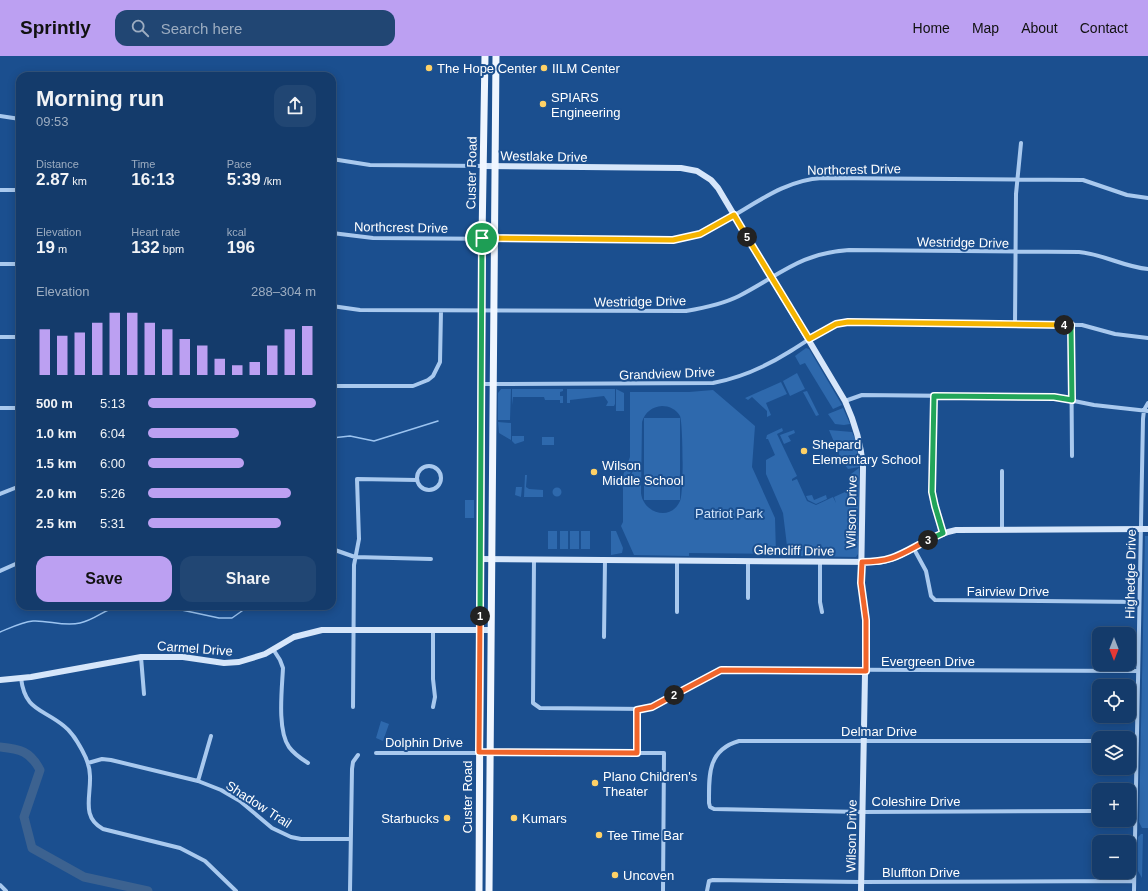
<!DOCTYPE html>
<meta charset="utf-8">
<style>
:root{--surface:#143b6b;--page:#214673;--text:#f1f3f6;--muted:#9dadc1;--line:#33557e;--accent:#bca0f2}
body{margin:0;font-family:Helvetica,sans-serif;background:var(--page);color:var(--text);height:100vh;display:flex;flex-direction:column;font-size:15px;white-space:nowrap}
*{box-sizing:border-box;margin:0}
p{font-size:13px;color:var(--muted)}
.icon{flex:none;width:22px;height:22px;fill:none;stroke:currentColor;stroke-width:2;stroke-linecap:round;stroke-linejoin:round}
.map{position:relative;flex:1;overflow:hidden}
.panel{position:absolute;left:16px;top:16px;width:320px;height:538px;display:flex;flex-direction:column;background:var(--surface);border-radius:12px;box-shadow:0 2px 10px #0003,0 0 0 1px var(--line)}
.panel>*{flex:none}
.needle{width:26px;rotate:180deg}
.buttons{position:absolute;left:1092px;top:571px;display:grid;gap:8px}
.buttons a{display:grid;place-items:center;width:44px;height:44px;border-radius:8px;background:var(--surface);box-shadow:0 2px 10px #0003,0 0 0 1px var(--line);font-size:20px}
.pin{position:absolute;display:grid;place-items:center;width:34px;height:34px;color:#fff;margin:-17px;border:2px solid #fff;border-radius:50%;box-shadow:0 1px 4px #0007}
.km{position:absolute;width:20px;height:20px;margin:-10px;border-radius:50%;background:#222;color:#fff;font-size:11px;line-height:20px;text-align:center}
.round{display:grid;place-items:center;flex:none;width:42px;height:42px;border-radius:12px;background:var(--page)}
.head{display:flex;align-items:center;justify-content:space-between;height:68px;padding:0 20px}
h1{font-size:22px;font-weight:700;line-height:30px}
.figures{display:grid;grid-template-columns:repeat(3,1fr);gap:6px;height:68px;padding:4px 20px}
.figures div{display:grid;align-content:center}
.figures b{font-size:17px;font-weight:700}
.figures small{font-size:11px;font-weight:400}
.figures p{font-size:11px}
.chart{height:112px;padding:8px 20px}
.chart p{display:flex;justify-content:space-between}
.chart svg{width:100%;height:72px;margin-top:4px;stroke:var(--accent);stroke-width:6}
.action{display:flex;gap:8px;margin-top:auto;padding:8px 20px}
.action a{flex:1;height:46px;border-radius:12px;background:var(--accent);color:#111;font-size:16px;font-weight:700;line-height:46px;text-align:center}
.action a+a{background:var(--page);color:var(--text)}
ul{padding:0 20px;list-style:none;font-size:13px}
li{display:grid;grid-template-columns:64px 48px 1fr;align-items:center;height:30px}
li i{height:10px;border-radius:5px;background:var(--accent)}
header{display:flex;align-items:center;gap:24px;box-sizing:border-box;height:56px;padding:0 20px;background:var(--accent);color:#111}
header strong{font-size:19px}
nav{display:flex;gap:22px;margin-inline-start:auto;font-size:14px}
.search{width:280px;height:36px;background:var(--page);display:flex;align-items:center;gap:10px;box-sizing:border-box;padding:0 14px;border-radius:12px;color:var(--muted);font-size:15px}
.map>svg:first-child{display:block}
.green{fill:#2e69ad;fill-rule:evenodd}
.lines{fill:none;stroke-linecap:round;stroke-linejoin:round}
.stream{stroke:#9cc4f0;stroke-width:1.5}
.river{stroke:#3c6290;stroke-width:9}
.street{stroke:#a9c9ee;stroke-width:4}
.secondary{stroke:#d6e6fa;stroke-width:6}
.primary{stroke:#f0f6ff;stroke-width:7}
.split-1-casing{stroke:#fff;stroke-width:8}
.split-2-casing{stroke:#fff;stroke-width:8}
.split-3-casing{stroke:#fff;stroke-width:8}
.split-4-casing{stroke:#fff;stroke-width:8}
.split-5-casing{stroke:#fff;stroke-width:8}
.split-6-casing{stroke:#fff;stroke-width:8}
.split-1{stroke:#22a559;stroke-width:5}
.split-2{stroke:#f0652b;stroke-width:5}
.split-3{stroke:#f0652b;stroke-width:5}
.split-4{stroke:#22a559;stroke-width:5}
.split-5{stroke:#f5b400;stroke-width:5}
.split-6{stroke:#f5b400;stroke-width:5}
.poi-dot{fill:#ffd166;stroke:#1b4f8f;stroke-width:1.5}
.labels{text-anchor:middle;stroke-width:4;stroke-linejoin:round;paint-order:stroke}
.poi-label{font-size:13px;fill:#fff;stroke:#1b4f8f;text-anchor:start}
.street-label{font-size:13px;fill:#fff;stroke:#1b4f8f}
.park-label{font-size:13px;fill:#cfe3fa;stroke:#1b4f8f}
</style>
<header>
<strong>Sprintly</strong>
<div class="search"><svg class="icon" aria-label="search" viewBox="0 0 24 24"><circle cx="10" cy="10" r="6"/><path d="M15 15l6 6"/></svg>Search here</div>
<nav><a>Home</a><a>Map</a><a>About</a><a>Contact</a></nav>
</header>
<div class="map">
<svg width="1148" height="835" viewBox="0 0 1148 835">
<rect width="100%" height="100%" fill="#1b4f8f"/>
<!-- green -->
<path class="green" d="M806,292L809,293L842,349L833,353L805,307L800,309L795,300Z
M797,317L805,333L790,340L783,325Z
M781,326L787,338L766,347L771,359L767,361V355L752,341L748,344L745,342Z
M501,333H511L510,364H498V337Z
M512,333H563V335L560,336V340H563V347H560V344H545L544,341H513L512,349Z
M567,333H615V348L614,350H606L608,346L604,340L570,344V347H567Z
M616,333L624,337V355H616Z
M713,334L755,370L752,411L775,462L776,498L689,497V500L634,499L621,470L623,466V432L621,426L628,425L637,407H635L627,424L623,423L622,422L630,401V336H689ZM662,350C669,350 676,353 680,360C683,366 684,438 680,445C671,466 643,457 641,437L642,366C645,356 652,351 662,350Z
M807,335L819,359L816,360L803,336Z
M843,352L850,368L844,369L835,368L828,358Z
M644,362H680V444H644Z
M498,366L511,367V384L499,377Z
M782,372L783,375L777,378L797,420L792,423V425L797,423L807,445L816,449L833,441L836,447L834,441L856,431L851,418L859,412L858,498L856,501L791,500L788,498L783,457L766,418V404L775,399L768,383H766L767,379Z
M794,374L795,377L788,380L791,385L784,388L780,379Z
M829,374L852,376L856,385L859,411L848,413L842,405Z
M512,380H524V385L515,388L512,385Z
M542,381H554V389H542Z
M525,419H527L526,431L529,433L543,434V441H524Z
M516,431H522L521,441L515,439Z
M552.5 436a4.5 4.5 0 1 1 9 0a4.5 4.5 0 1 1-9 0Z
M812,439L814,444L826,439L827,443L816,448L808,444L806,440Z
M465,444H474V462H465Z
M548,475H557V493H548Z
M560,475H568V493H560Z
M570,475H579V493H570Z
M581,475H590V493H581Z
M611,475H616L623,492L622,497L611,499Z
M1145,480H1148V772H1142L1139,766Z
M381,665L389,668L383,685L376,682Z
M1141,778H1143L1142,822L1138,815V781Z"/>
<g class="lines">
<!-- stream -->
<path class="stream" d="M332,382L350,380L374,385L438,365
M163,550L219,562H232L249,550
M0,576C10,572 22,566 33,565C48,564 64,571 80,567C95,564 105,553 119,550"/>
<!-- river -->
<path class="river" d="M0,691C20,693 30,695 40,714L24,761L32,792L84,821L148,835"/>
<!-- street -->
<path class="street" d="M0,60L20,63
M332,103L370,109L483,110
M0,134H20
M332,177L373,182L673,184C728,177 766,125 822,122L1083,124L1127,139L1148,142
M0,208H20
M332,250L360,254L686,255C704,252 723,248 739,240C780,219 800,197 849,194L1079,196C1103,198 1124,211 1148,213
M1015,269L1016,138L1021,87
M1071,269L1072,400
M0,281H20
M482,328L713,327C740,322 765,311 789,296C809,284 826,270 849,266L1082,269L1115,278L1148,282
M332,330H413L428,324L433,320L440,306L441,255
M934,340L933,436L935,449L943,477
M845,345L862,339L1054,341L1094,349L1148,355
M0,352H20
M417 422a12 12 0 1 1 24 0a12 12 0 1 1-24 0Z
M1002,415V472
M0,438L20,430
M332,493L355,501L431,503
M914,493L926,515L931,540L935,544L1139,546
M534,503L533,647L540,652L647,653L717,615L726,613L1138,615
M820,506V546L822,556
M0,515L20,506
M748,542V505
M677,556V504
M604,581L605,504
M273,593L280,604L283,612C282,633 277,674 289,691C294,698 300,702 308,707
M141,601L144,638
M21,622C25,655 42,652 64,670C72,676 77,685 82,694C87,703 90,711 90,720C91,741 81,761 103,773L180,792L205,805L236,835
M353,651L354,509L359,483L357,423L417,424
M433,651L435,641L433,623V574
M1099,685H739C707,694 709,720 709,747L710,751L714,753L862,756L1099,755
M1129,685H1137
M376,697H664L663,835
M637,697V654
M88,707L102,703L111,704L198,725L221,734L240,745L272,772L291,781L301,783H350
M198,725L211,680
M0,829L6,835
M350,835L352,713L353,706L358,699
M707,835L709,825L713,824L861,826L1134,825
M1134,835L1143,363L1144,354L1148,347"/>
<!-- secondary -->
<path class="secondary" d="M483,110L681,112L697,115L711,124L718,132L845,345C855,367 861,386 863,411L861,527L866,564L861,835
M480,503L878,506C907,502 927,479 956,474L1148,473
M0,624L31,621L141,601H183L224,607L239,606L265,598L294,581L322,574H490"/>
<!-- primary -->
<path class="primary" d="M479,835L482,182L485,0
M489,835L496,0"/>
</g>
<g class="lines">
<!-- split-1 casing -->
<g class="split-1-casing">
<path id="split-1" d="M480,560L482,182"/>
</g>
<!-- split-2 casing -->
<g class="split-2-casing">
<path id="split-2" d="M480,560L479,696L637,697V654L652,651L674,639"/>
</g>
<!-- split-3 casing -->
<g class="split-3-casing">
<path id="split-3" d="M674,639L721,614L866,615V564L861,527L862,506C893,506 901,498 928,484"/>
</g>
<!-- split-4 casing -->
<g class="split-4-casing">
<path id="split-4" d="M928,484L943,477L935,450L932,436L934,340L1054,341L1072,344L1071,269H1064"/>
</g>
<!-- split-5 casing -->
<g class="split-5-casing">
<path id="split-5" d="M747,181L809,283L836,268L848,266L1064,269"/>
</g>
<!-- split-6 casing -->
<g class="split-6-casing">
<path id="split-6" d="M482,182L673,184L700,178L734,159L747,181"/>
</g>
<!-- split-1 -->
<use href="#split-1" class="split-1"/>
<!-- split-2 -->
<use href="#split-2" class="split-2"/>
<!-- split-3 -->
<use href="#split-3" class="split-3"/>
<!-- split-4 -->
<use href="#split-4" class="split-4"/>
<!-- split-5 -->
<use href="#split-5" class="split-5"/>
<!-- split-6 -->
<use href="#split-6" class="split-6"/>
</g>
<!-- markers -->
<g class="poi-dot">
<circle cx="429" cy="12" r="4"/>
<circle cx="544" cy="12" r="4"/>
<circle cx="543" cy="48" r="4"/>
<circle cx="804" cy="395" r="4"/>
<circle cx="594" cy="416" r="4"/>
<circle cx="595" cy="727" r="4"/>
<circle cx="447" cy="762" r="4"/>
<circle cx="514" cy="762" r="4"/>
<circle cx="599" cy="779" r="4"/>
<circle cx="615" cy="819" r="4"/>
</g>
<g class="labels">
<!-- poi labels -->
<g class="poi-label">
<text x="437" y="17">The Hope Center</text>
<text x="552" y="17">IILM Center</text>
<text x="551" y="46">SPIARS<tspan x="551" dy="15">Engineering</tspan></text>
<text x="812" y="393">Shepard<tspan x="812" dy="15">Elementary School</tspan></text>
<text x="602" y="414">Wilson<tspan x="602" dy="15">Middle School</tspan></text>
<text x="603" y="725">Plano Children's<tspan x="603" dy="15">Theater</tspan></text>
<text x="439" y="767" text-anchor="end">Starbucks</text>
<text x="522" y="767">Kumars</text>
<text x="607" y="784">Tee Time Bar</text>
<text x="623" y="824">Uncoven</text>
</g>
<!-- street labels -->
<g class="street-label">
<text transform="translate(544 100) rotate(1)" y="5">Westlake Drive</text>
<text transform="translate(854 113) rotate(-1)" y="5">Northcrest Drive</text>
<text transform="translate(471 117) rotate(-89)" y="5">Custer Road</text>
<text transform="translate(401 171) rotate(1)" y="5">Northcrest Drive</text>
<text transform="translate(963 186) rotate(1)" y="5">Westridge Drive</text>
<text transform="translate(640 245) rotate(-1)" y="5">Westridge Drive</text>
<text transform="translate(667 317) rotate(-2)" y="5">Grandview Drive</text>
<text transform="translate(851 456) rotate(-89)" y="5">Wilson Drive</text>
<text transform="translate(794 494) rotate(1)" y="5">Glencliff Drive</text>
<text transform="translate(1130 518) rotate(-89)" y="5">Highedge Drive</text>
<text x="1008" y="540">Fairview Drive</text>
<text transform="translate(195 592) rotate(4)" y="5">Carmel Drive</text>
<text x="928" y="610">Evergreen Drive</text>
<text x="879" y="680">Delmar Drive</text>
<text x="424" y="691">Dolphin Drive</text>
<text transform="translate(467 741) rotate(-90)" y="5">Custer Road</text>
<text x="916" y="750">Coleshire Drive</text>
<text transform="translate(259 748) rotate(33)" y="5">Shadow Trail</text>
<text transform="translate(851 780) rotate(-89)" y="5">Wilson Drive</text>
<text x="921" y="821">Bluffton Drive</text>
</g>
<!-- park labels -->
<g class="park-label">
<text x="729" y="462">Patriot Park</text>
</g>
</g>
</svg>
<div class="buttons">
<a><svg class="needle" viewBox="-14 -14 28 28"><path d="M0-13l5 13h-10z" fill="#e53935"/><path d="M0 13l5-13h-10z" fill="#9dadc1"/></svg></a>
<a><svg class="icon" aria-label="locate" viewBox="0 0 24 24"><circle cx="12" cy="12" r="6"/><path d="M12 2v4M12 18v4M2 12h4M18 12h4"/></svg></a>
<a><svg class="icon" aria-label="layers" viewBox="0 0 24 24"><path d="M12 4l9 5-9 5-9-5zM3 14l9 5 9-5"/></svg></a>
<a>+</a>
<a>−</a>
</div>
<div class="pin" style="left:482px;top:182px;background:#1e9e55"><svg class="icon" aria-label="arrive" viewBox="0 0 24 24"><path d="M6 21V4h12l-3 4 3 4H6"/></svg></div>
<b class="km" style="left:480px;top:560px">1</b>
<b class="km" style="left:674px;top:639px">2</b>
<b class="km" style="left:928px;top:484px">3</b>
<b class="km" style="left:1064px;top:269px">4</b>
<b class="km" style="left:747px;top:181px">5</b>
<section class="panel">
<div class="head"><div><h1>Morning run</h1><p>09:53</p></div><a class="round"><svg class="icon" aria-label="share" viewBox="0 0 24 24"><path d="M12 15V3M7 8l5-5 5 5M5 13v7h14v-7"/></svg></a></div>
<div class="figures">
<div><p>Distance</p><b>2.87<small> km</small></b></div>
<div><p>Time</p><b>16:13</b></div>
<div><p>Pace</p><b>5:39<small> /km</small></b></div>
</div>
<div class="figures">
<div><p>Elevation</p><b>19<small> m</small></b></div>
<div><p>Heart rate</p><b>132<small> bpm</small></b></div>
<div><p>kcal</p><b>196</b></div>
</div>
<div class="chart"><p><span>Elevation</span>288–304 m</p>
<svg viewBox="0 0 160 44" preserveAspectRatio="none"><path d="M5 44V16M15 44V20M25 44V18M35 44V12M45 44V6M55 44V6M65 44V12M75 44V16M85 44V22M95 44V26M105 44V34M115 44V38M125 44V36M135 44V26M145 44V16M155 44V14"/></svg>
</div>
<ul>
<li><b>500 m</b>5:13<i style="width:100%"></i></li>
<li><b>1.0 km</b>6:04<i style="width:54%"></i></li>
<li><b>1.5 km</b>6:00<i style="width:57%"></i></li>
<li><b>2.0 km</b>5:26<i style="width:85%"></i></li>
<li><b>2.5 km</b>5:31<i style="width:79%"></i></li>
</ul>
<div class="action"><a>Save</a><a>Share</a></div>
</section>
</div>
